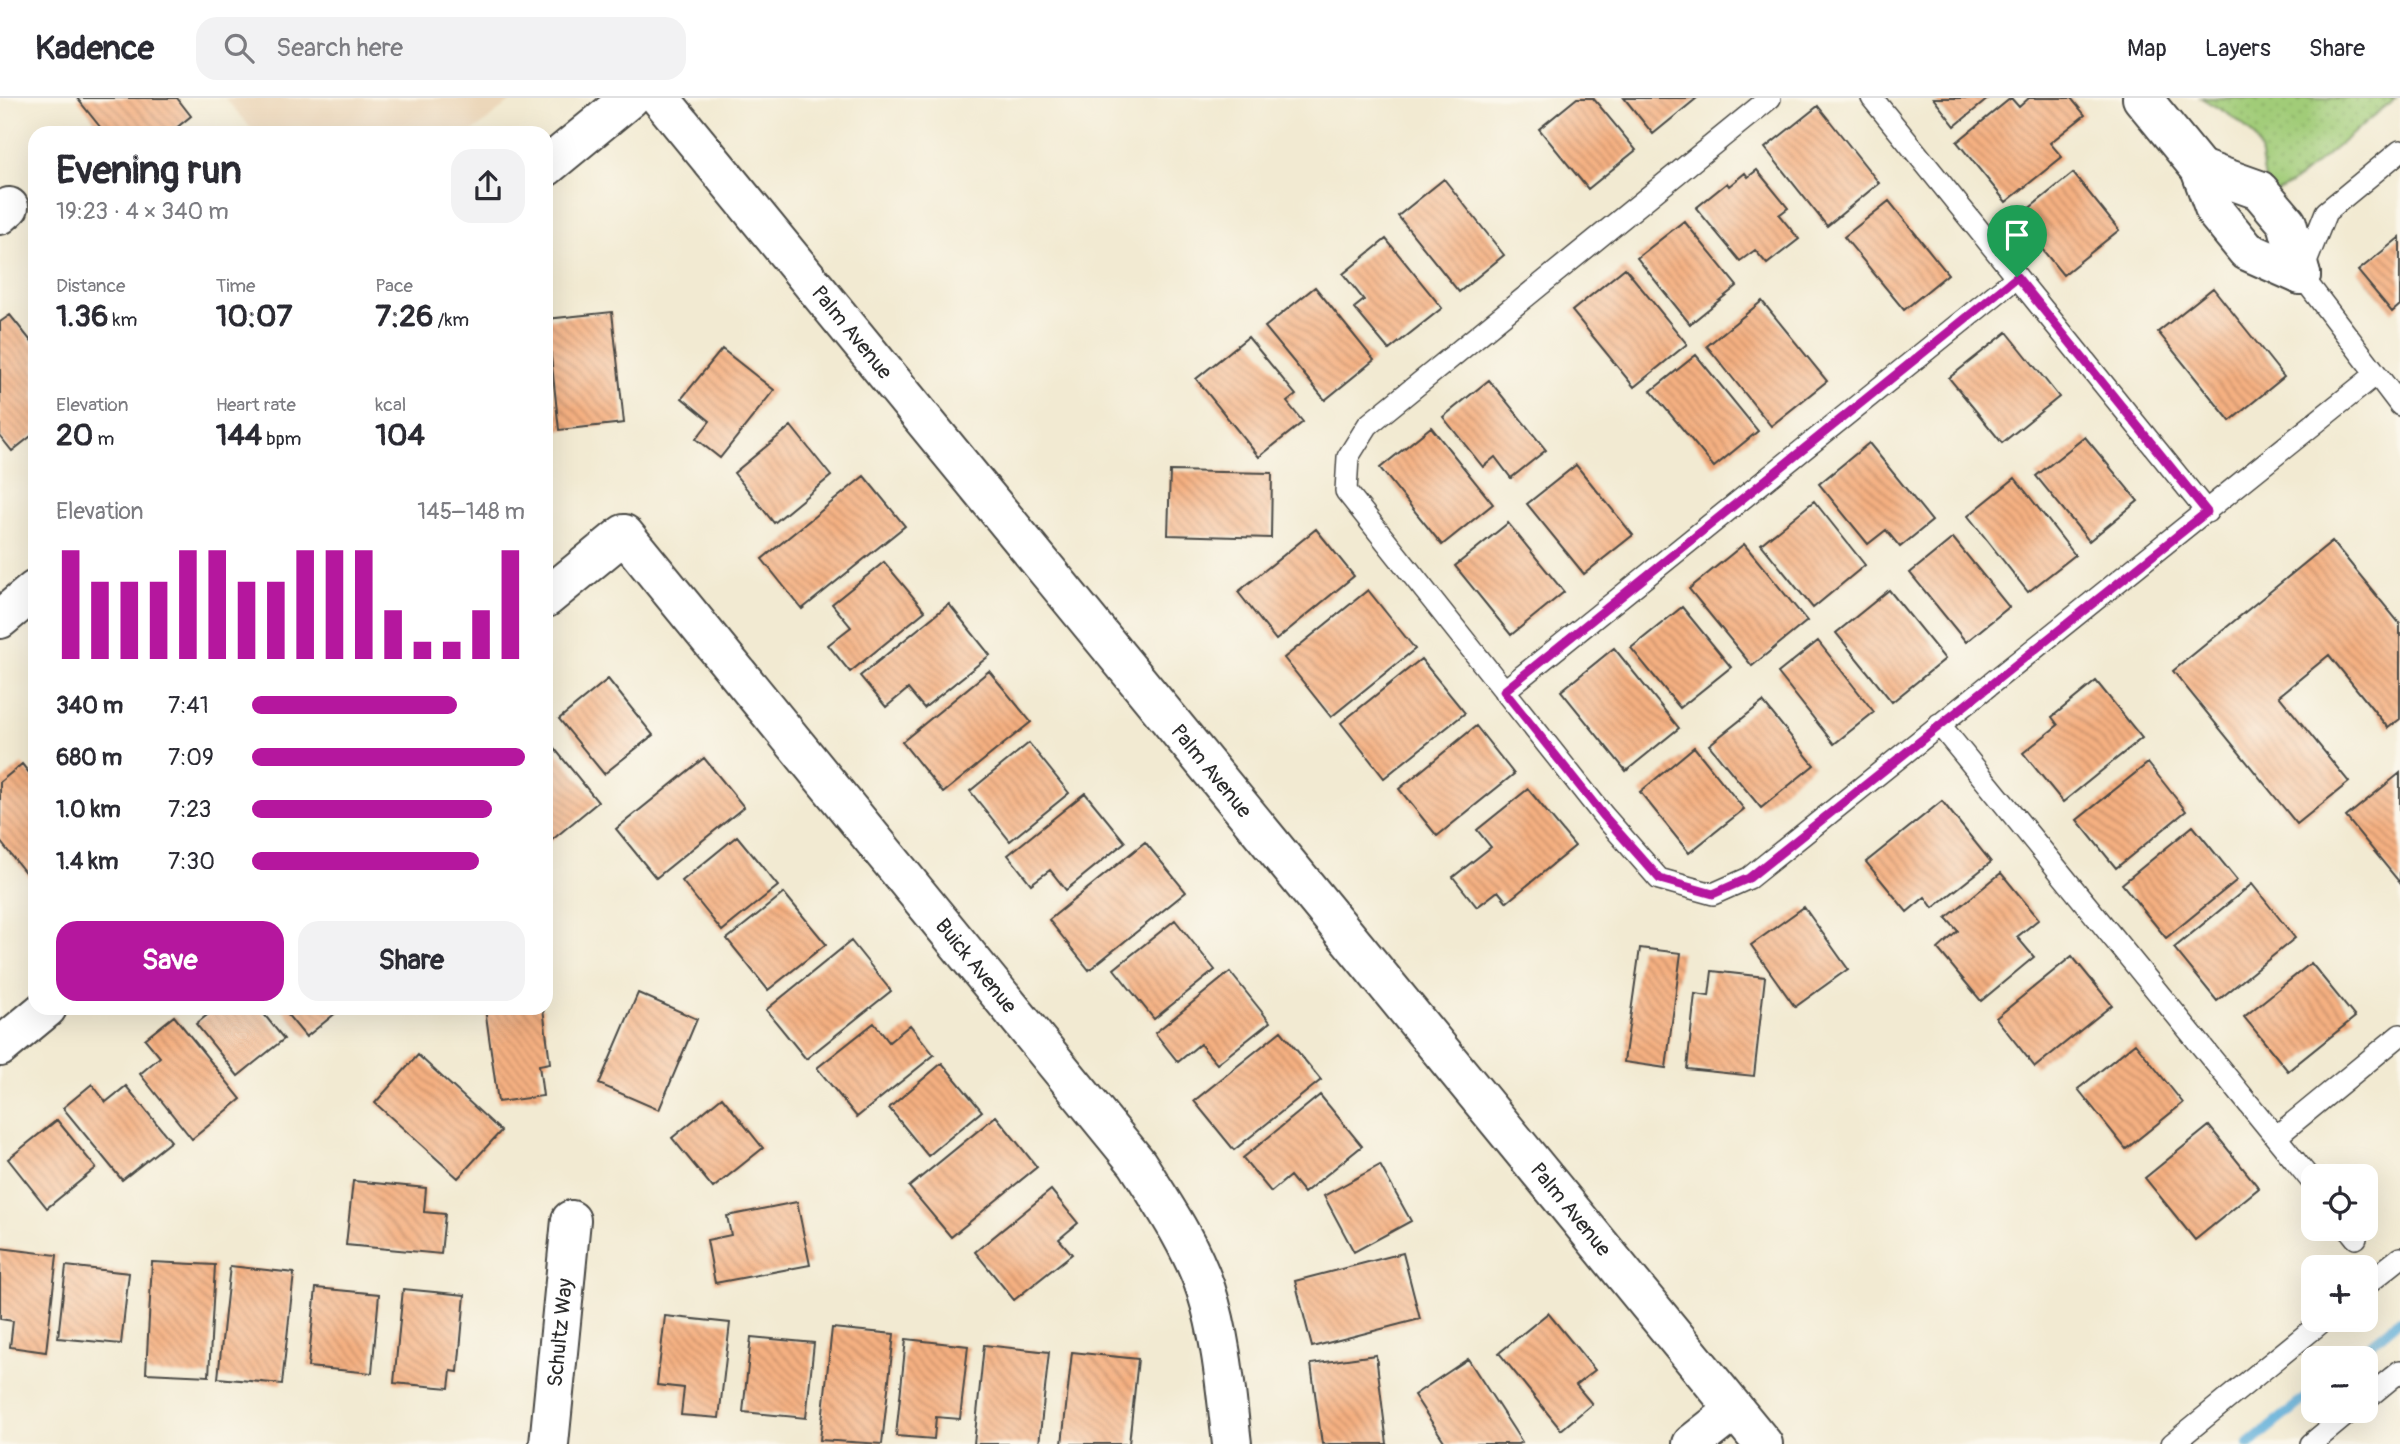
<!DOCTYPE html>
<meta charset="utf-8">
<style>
:root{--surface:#fff;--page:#f2f2f3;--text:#2b2b33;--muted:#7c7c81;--line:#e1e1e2;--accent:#b5179e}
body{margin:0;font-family:Pangolin,sans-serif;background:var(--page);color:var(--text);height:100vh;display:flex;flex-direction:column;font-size:26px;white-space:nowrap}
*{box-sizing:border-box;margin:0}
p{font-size:23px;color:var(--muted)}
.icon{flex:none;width:38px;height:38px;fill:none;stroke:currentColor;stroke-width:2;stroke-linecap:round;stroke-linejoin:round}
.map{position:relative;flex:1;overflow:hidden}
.details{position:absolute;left:28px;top:28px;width:525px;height:889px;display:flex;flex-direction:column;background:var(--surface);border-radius:21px;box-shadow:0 7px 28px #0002}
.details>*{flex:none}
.fabs{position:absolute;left:2301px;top:1066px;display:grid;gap:14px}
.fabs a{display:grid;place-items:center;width:77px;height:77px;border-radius:14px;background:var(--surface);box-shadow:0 7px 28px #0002;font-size:35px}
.pin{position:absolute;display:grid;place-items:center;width:60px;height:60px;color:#fff;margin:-72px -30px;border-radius:50% 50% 50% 0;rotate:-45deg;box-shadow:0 0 7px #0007}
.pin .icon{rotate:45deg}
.round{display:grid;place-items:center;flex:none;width:74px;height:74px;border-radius:21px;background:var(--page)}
.overview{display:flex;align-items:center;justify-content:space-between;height:119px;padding:0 28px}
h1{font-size:38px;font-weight:700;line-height:52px}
.stats{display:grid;grid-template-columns:repeat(3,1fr);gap:10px;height:119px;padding:7px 28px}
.stats div{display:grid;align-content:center}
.stats b{font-size:30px;font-weight:700}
.stats small{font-size:19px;font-weight:400}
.stats p{font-size:19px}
.chart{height:196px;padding:14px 28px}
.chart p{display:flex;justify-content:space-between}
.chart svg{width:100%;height:126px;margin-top:7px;stroke:var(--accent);stroke-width:6}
.button{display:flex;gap:14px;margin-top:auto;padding:14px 28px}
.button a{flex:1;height:80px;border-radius:21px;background:var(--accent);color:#fff;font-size:28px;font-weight:700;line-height:80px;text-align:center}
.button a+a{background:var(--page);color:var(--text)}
ul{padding:0 28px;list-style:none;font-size:23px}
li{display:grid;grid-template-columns:112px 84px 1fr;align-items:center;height:52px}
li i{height:18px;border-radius:9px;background:var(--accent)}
header{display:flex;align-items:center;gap:42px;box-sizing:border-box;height:98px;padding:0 35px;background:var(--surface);border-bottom:2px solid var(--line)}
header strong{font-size:33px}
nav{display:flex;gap:38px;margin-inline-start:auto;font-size:24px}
.search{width:490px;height:63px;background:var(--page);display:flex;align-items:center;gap:18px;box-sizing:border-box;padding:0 24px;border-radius:21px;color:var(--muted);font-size:26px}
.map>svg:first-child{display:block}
.built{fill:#ecd7ba}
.grass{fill:url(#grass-dots);stroke:#667c52;stroke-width:2}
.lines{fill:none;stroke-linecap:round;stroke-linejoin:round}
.stream{stroke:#5faed9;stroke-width:10}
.building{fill:url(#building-back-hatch)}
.service-casing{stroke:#494844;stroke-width:24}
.minor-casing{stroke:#494844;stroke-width:42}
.tertiary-casing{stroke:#494844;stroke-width:42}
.service{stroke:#fff;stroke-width:21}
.minor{stroke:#fff;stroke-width:38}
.tertiary{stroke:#fff;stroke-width:38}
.route-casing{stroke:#fff;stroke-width:14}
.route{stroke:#b5179e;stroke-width:9}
.labels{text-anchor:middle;stroke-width:7;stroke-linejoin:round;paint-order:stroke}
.street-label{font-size:21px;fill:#2b2b2b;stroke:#fbf7ec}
</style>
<header>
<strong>Kadence</strong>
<div class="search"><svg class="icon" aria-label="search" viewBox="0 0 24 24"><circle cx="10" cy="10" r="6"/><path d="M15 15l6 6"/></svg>Search here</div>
<nav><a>Map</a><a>Layers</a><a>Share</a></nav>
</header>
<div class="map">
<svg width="2400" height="1346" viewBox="0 0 2400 1346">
<defs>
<pattern id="grass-dots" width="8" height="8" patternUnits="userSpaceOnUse" patternTransform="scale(1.75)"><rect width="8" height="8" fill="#a1cc78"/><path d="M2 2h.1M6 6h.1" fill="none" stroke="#8baf68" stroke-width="1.8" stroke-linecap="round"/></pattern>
<pattern id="building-back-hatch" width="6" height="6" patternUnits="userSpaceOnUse" patternTransform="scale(1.75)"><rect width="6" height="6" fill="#f5b081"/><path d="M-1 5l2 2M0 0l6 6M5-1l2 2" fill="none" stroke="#c78f6a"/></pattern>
</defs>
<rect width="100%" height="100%" fill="#fbf7ec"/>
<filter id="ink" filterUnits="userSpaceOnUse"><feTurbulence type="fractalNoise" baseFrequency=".0143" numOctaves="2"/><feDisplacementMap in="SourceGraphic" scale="14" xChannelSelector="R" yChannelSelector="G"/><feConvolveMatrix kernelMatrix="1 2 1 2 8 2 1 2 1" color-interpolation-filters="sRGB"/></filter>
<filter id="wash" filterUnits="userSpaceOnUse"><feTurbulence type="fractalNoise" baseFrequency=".00686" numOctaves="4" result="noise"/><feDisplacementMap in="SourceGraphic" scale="28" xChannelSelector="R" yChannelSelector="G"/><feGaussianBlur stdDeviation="1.57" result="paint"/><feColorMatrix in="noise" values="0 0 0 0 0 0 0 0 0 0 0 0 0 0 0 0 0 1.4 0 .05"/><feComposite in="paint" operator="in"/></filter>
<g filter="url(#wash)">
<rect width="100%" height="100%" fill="#f2ead2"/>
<!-- built -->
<path class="built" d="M225,0H515L471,35H255Z"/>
<!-- grass -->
<path class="grass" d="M2201,0H2396L2295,83L2272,97C2260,80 2265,62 2257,44C2247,24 2219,11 2201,0Z"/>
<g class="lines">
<!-- stream -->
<path class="stream" d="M2354,1260L2400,1222
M2249,1346L2314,1293"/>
</g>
<g id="blocks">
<!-- building -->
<path class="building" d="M77,0H177L191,18L170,35H105Z
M1577,0H1593L1636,52L1588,91L1539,31Z
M1624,0H1697L1653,36Z
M1933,0H1989L1955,28Z
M2011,0L2019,9L2029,0H2071L2085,17L2050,45L2062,59L2006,104L1957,44Z
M1818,8L1879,85L1827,128L1765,50Z
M1757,72L1788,110L1779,117L1799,141L1767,166L1755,152L1740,163L1696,110L1727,85L1729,88L1745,75L1748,79Z
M2073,75L2119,132L2063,177L2017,120Z
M1444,81L1504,157L1459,194L1398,118Z
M1889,103L1948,176L1904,212L1844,139Z
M1684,123L1737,188L1690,226L1637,160Z
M2400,139V207L2392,214L2358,173Z
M1386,141L1442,210L1389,252L1354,210L1364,202L1343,176Z
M1625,170L1687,246L1634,289L1572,213Z
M1315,189L1374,262L1325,302L1265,229Z
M2213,190L2284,279L2230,323L2158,234Z
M1762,203L1827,283L1771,328L1707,248Z
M612,214L624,325L559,332L547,221Z
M10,217L35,248V335L12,353L0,338V224Z
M2007,234L2059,299L2002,345L1949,280Z
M1248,239L1296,297L1287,304L1303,324L1259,359L1196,281Z
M722,251L774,292L720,360L696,341L710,323L682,300Z
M1696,257L1758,333L1714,369L1651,293Z
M1489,282L1546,352L1511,380L1495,359L1483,369L1443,319Z
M791,328L831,378L774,425L734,375Z
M1431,329L1493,406L1442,447L1380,370Z
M2085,339L2138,403L2089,443L2036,378Z
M1869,345L1932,423L1900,449L1886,432L1868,446L1819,386Z
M1576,367L1633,437L1584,476L1527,406Z
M1170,373L1272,375L1271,440L1168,437Z
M864,378L905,428L802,511L762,461Z
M2015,380L2075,457L2028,494L1968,418Z
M1814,403L1865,467L1813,510L1761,446Z
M1508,425L1564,494L1511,537L1455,468Z
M1316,431L1354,478L1276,542L1238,494Z
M1953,440L2009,509L1966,544L1910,475Z
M2332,443L2400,526V621L2388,630L2329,557L2279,598L2349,684L2297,726L2173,573Z
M1744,446L1807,523L1752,568L1689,491Z
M884,464L925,513L850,574L828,547L851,529L832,506Z
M1368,492L1415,551L1331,619L1284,560Z
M1889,492L1945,561L1892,604L1836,535Z
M949,506L990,557L924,610L908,591L886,609L860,578Z
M1682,509L1731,569L1680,610L1631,550Z
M1818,543L1874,614L1834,646L1778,575Z
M1614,550L1679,630L1626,673L1561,593Z
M1421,561L1465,615L1384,680L1341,625Z
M989,573L1031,624L943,695L902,644Z
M608,581L653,637L604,676L559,621Z
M2096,583L2142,640L2063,704L2023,655L2058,627L2052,619Z
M1763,604L1814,667L1761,710L1709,647Z
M1476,628L1514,676L1437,738L1399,691Z
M546,640L598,704L546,747Z
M1029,645L1069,695L1010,743L970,693Z
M1694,649L1744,711L1689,755L1640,694Z
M704,660L744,709L656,780L616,731Z
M2148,665L2186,713L2116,770L2077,722Z
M22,666L35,682V787L0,743V684Z
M2400,675V785L2346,719Z
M1528,691L1575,748L1507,804L1498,793L1477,809L1453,779L1491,749L1477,732Z
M1085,695L1125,744L1066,792L1050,772L1031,786L1008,757Z
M1942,703L1991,764L1933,810L1925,799L1907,814L1866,764Z
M2193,728L2237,782L2166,840L2122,786Z
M737,738L778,788L722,833L682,783Z
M1145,744L1186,794L1089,872L1049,822Z
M2001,775L2039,821L2017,839L2034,859L1981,903L1938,851L1958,833L1946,820Z
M2252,786L2295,840L2217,903L2174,850Z
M784,795L826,846L768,892L727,841Z
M1804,809L1848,871L1795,909L1751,847Z
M1175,822L1215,872L1154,921L1114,871Z
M851,843L891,893L806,961L766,912Z
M1640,850L1681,855L1666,970L1624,964Z
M2072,858L2112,907L2035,969L1996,920Z
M2311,865L2355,919L2288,973L2244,919Z
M1712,873L1765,879L1754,978L1687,971L1695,896L1709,898Z
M1230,874L1270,924L1217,966L1200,946L1178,964L1155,935Z
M638,895L697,921L659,1012L599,986Z
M216,910H259L284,941L238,978L196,926Z
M282,910H342L306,939Z
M485,910H543L550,965L539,967L543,998L498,1004Z
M174,918L241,1001L192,1041L140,976L160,959L145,941Z
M874,925L889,944L910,927L934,957L857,1019L817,970Z
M1281,933L1321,982L1234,1052L1194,1003Z
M2135,945L2183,1005L2126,1051L2078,991Z
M418,957L501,1033L458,1080L375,1005Z
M942,965L982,1013L928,1058L889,1010Z
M92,986L106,1004L126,988L171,1043L122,1082L63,1010Z
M1320,997L1362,1048L1304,1095L1290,1078L1271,1094L1243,1060Z
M722,999L763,1050L713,1090L672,1040Z
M996,1018L1037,1069L951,1139L909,1089Z
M57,1022L96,1070L47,1110L8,1061Z
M2209,1028L2259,1090L2195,1142L2145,1080Z
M1380,1067L1411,1123L1354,1154L1324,1098Z
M353,1083L426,1090L424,1114L445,1116L441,1156L346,1147Z
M1051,1092L1078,1125L1059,1141L1072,1156L1014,1202L975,1154Z
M797,1104L810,1167L715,1185L707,1142L731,1137L727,1118Z
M0,1150L57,1157L46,1254L10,1249L13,1223L0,1221Z
M1403,1155L1420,1221L1312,1249L1295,1183Z
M152,1164L215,1167L209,1278L146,1275Z
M66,1168L129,1175L121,1246L58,1240Z
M230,1168L294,1175L282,1286L218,1280Z
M316,1190L379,1196L372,1275L308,1269Z
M403,1191L465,1197L458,1274L451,1273L449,1290L394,1285Z
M1548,1215L1595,1272L1576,1287L1592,1306L1561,1332L1499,1255Z
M665,1218L730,1225L719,1320L681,1317L684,1290L657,1287Z
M832,1230L894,1236L882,1346L820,1342Z
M751,1239L814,1245L806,1320L743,1314Z
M906,1241L968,1248L960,1321L936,1319L934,1341L896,1338Z
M984,1247L1049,1254L1039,1346H974Z
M1072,1254L1138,1261L1129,1346H1062Z
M1376,1257L1387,1346H1322L1311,1266Z
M1468,1261L1522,1344L1518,1346H1446L1414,1297Z"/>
</g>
</g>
<g filter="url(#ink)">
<use href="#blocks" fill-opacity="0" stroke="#494844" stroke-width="2"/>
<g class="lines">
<!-- service casing -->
<g class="service-casing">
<path id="service" d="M1770,0L1368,327L1348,359L1346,393L1603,717L1659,781L1713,796L1749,780L2375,277
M1872,0L2207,414
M2400,53L2326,114L2301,177L2400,307
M1504,593L2017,179
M1939,626L2314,1086
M2277,1038L2400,937
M2348,1130L2356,1140
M2366,1187L2400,1160
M2366,1301L2400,1273
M2172,1346L2324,1222
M2311,1346L2352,1312"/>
</g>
<!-- minor casing -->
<g class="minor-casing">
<g id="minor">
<path id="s1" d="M660,0L1763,1346"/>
<path d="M2142,0L2200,71L2216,115L2247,153L2301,177"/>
<path d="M2200,71L2259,92L2287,125L2301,177"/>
<path d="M0,117L9,109"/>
<path id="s2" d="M546,500L624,436L1137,1065C1163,1106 1191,1147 1206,1192C1222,1241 1226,1295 1232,1346"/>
<path d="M0,949L47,910"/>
<path id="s3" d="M549,1346L571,1122"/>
<path d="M1692,1346L1735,1312"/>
</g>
</g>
<!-- tertiary casing -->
<g class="tertiary-casing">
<path id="tertiary" d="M546,69L630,0
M0,521L35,492"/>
</g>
<!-- service -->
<use href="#service" class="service"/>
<!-- minor -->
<use href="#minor" class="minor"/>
<!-- tertiary -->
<use href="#tertiary" class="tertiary"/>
</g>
</g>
<g class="lines" filter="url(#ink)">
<!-- route casing -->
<g class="route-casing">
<path id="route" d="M2017,179L2207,414L1749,780L1713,796L1660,781L1603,717L1504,593Z"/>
</g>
<!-- route -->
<use href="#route" class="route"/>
</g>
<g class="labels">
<!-- street labels -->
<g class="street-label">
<text dy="7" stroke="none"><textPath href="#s1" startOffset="303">Palm Avenue</textPath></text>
<text dy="7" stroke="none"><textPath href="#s1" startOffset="870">Palm Avenue</textPath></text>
<text dy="7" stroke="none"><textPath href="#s2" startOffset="658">Buick Avenue</textPath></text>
<text dy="7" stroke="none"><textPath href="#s1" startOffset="1437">Palm Avenue</textPath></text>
<text dy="7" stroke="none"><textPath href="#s3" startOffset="112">Schultz Way</textPath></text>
</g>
</g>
</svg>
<div class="fabs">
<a><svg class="icon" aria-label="locate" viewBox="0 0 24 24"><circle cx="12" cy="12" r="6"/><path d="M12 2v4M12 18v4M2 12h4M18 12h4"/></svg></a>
<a>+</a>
<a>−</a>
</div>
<div class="pin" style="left:2017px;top:179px;background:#1e9e55"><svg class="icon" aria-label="arrive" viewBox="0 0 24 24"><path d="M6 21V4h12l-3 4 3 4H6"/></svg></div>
<section class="details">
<div class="overview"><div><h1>Evening run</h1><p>19:23 · 4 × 340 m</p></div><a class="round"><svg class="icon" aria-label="share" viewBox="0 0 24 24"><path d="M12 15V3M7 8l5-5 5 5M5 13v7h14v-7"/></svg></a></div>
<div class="stats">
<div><p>Distance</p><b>1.36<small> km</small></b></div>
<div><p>Time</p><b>10:07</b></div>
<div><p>Pace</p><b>7:26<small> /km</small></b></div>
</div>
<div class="stats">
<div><p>Elevation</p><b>20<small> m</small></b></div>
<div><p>Heart rate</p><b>144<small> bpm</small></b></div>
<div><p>kcal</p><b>104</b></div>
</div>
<div class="chart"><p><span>Elevation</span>145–148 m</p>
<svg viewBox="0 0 160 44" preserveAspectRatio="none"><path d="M5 44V6M15 44V17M25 44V17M35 44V17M45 44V6M55 44V6M65 44V17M75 44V17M85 44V6M95 44V6M105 44V6M115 44V27M125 44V38M135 44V38M145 44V27M155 44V6"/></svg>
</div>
<ul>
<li><b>340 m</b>7:41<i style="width:75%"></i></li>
<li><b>680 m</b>7:09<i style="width:100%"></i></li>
<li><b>1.0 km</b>7:23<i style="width:88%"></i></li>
<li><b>1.4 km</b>7:30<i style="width:83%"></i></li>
</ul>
<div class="button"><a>Save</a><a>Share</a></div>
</section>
</div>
